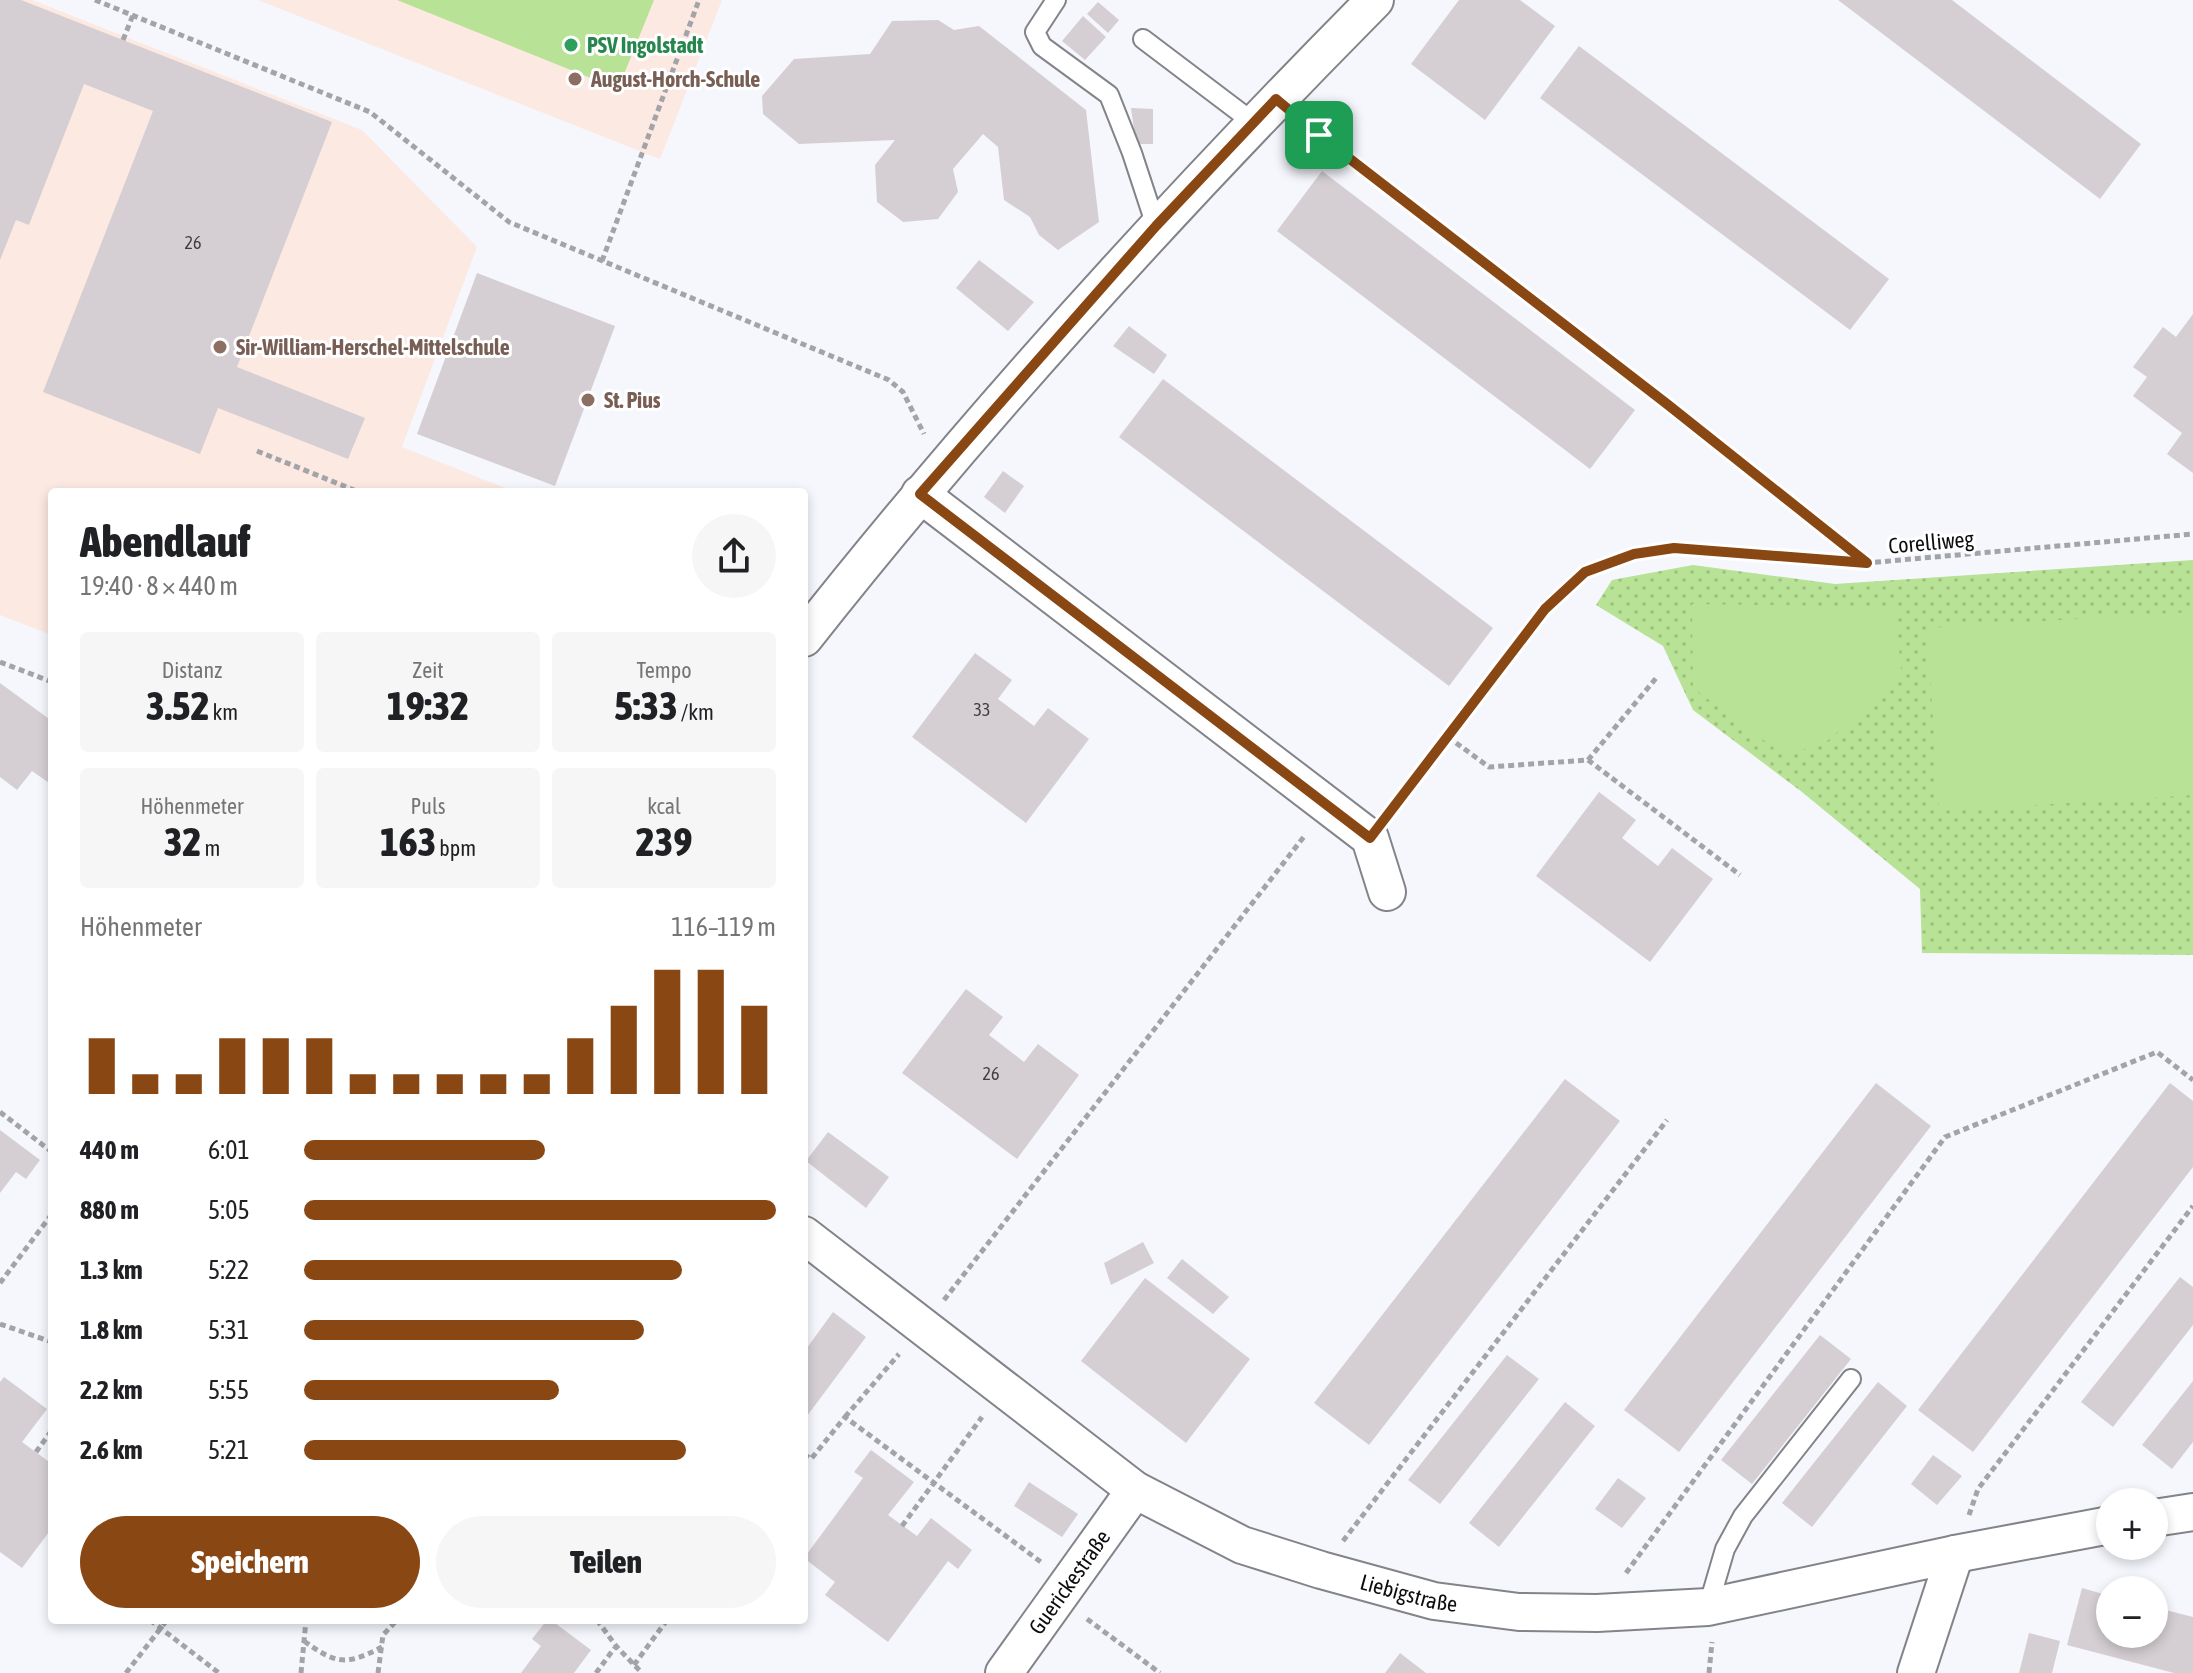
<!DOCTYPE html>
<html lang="de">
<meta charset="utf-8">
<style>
:root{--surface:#fff;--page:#f6f6f6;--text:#202124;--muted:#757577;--accent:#894714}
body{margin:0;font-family:"Asap Condensed",sans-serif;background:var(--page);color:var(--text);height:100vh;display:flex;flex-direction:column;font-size:30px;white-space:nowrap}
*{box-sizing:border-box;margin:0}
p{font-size:26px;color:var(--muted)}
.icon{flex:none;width:44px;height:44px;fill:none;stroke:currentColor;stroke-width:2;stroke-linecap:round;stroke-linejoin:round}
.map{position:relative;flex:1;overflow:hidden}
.side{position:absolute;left:48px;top:488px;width:760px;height:1136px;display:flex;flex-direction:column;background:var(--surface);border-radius:8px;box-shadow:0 4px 12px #0003}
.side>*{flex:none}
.buttons{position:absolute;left:2096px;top:1488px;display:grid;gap:16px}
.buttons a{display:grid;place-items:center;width:72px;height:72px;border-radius:50%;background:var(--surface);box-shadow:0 4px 12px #0003;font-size:40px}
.pin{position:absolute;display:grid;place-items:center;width:68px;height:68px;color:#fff;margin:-34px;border-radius:16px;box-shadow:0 4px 12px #0006}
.round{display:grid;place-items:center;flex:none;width:84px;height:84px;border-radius:42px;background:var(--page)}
.head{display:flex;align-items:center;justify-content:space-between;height:136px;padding:0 32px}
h1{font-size:44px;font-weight:800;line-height:60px}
.figures{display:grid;grid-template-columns:repeat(3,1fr);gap:12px;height:136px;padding:8px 32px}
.figures div{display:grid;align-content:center;border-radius:8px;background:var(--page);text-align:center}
.figures b{font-size:40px;font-weight:800}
.figures small{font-size:22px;font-weight:400}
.figures p{font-size:22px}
.chart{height:224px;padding:16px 32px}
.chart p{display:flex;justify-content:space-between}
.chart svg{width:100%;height:144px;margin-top:8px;stroke:var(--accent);stroke-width:6}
.button{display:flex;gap:16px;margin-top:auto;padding:16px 32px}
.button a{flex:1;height:92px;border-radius:48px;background:var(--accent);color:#fff;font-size:32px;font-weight:800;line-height:92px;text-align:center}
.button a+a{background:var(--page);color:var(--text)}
ul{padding:0 32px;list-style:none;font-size:26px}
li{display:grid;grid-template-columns:128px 96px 1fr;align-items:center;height:60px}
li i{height:20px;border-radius:10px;background:var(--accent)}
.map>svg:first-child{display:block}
.education{fill:#fce9e1}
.grass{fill:url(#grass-dots)}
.park{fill:#b8e295}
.building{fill:#d5cfd3}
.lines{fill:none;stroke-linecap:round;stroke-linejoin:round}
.lane-casing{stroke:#828489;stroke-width:22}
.street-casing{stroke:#828489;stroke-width:40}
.path{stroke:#a3a4a9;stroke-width:5;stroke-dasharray:6 4;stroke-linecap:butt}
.lane{stroke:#fff;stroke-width:18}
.street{stroke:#fff;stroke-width:36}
.route-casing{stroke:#fff;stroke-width:16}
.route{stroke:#894714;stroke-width:10}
.leisure-dot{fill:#2e9e5b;stroke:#fff;stroke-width:3}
.education-dot{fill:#8d6e63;stroke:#fff;stroke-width:3}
.labels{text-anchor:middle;stroke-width:6;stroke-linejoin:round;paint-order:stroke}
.number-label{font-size:18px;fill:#3f3e40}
.leisure-label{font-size:22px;font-weight:bold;fill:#27864d;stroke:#fff;text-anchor:start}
.education-label{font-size:22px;font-weight:bold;fill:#785e54;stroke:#fff;text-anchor:start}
.street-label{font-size:22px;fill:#0d0d0f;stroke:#fff}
</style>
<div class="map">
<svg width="2193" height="1673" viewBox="0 0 2193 1673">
<defs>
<pattern id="grass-dots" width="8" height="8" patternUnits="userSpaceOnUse" patternTransform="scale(2)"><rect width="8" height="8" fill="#b8e295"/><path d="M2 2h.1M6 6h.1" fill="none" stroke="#9dc17f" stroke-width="1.8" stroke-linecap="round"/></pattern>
</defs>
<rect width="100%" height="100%" fill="#f5f7fd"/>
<!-- education -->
<path class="education" d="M0,0H32L362,130L477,247L402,447L515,492H52V635L0,615Z
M258,0H722L660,159Z"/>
<!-- grass -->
<path class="grass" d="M2193,560V955L1922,953L1920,889L1802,792L1693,710L1663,646L1596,605L1612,580L1693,565L1835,584Z"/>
<!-- park -->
<path class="park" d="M397,0H654L618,89Z
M1692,604L1895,607L1902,679L1827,741L1785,756L1693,688Z
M2193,612V795L1939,811L1927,628Z"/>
<!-- building -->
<path class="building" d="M0,0H21L332,122L237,367L365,418L348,459L218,408L200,454L43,392L153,111L84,84L29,225L16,220L0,260Z
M1459,0H1520L1555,26L1485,120L1411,64Z
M1838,0H1952L2141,144L2100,199Z
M1098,2L1119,20L1108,33L1087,14Z
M1083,16L1106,37L1085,60L1062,41Z
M938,20L954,30L979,26L1086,110L1099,222L1058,250L1039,235L1030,217L1004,200L998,147L983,134L953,169L958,192L938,219L903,222L877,202L875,165L895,140L799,144L763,114L762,96L794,59L870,54L892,21Z
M1579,46L1889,279L1850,330L1540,98Z
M1131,108L1153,109V144H1136Z
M1322,171L1635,410L1590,469L1277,231Z
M979,260L1034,302L1008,331L956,288Z
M477,273L615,326L555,486L417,434Z
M2193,314V473L2167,454L2182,433L2133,396L2147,377L2133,367L2163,327L2176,337Z
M1129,326L1167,355L1154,374L1113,346Z
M1163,379L1493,628L1449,686L1119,437Z
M1003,471L1024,486L1005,513L984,497Z
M975,653L1012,680L998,699L1034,726L1048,708L1089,739L1026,823L912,737Z
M0,683L52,721V785L32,771L17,790L0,777Z
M1599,792L1636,820L1622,838L1658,866L1672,848L1713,879L1650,962L1536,876Z
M966,989L1003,1017L989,1035L1024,1062L1038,1044L1079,1075L1017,1159L902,1073Z
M1565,1079L1620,1121L1369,1445L1314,1403Z
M1876,1083L1931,1126L1679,1452L1624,1410Z
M2170,1083L2193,1101V1167L1973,1452L1918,1410Z
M0,1130L40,1160L26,1179L16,1172L0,1193Z
M828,1132L889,1177L866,1208L806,1161Z
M1143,1242L1154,1263L1111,1285L1104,1263Z
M1182,1259L1229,1297L1213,1314L1167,1278Z
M2180,1277L2193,1287V1325L2113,1427L2081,1402Z
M1145,1278L1250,1359L1186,1443L1081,1361Z
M833,1312L866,1337L804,1420V1352Z
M1820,1335L1851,1359L1752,1484L1721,1460Z
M1507,1355L1539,1379L1440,1504L1408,1480Z
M4,1377L47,1409L22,1442L52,1464V1528L22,1568L0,1552V1382Z
M2193,1381V1442L2172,1469L2142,1445Z
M1878,1382L1907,1406L1812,1527L1782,1503Z
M1565,1402L1595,1426L1499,1547L1469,1523Z
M871,1450L914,1482L888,1515L917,1536L931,1518L972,1550L958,1569L948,1561L888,1642L825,1595L835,1582L804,1558L863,1478L854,1472Z
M1933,1455L1962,1476L1937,1505L1911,1484Z
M1618,1478L1646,1498L1622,1528L1595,1509Z
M1029,1482L1078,1514L1062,1537L1014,1506Z
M2082,1588L2110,1596V1634H2154V1607L2193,1617V1673H2174L2067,1645Z
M547,1620H551L591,1650L574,1673H521L541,1646L532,1639Z
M2029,1633L2060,1641L2052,1673H2019Z
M1400,1653L1426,1673H1385Z"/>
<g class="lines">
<!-- lane casing -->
<g class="lane-casing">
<path id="lane" d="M1056,0L1035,32L1042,46L1109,95L1132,153L1156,226
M1143,39L1254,123
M1708,1607L1725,1549L1743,1516L1851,1379"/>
</g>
<!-- street casing -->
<g class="street-casing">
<g id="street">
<path d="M920,494L1370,838L1387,892"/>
<path d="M804,638C981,414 1174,203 1375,0"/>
<path id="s1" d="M804,1235L1135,1490L1242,1545L1321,1570L1434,1601L1519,1612L1597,1613L1708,1607L1955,1554L2110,1525"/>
<path d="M2154,1518L2193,1512"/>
<path id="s2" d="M1004,1673L1135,1490"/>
<path d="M1916,1673L1955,1554"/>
</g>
</g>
<!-- path -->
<path class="path" d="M95,0L370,112L509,222L889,380L903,392L924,434
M123,40L133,15
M1304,122L1667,404L1866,563
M602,261L699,0
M257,451L359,492
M0,662L52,682
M1448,737L1489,767L1588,760L1740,875
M1588,760L1657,677
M1393,809L1545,609L1585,572L1634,554L1674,548L1867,563L2193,534
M0,1112L52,1152
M0,1283L52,1214
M944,1300L1306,834
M0,1324L52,1342
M845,1417L899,1354
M36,1452L52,1430
M804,1454L811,1459L845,1417L1041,1562
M1969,1515L1978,1489L2193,1206
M902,1526L982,1417
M1343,1541L1667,1120
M1626,1573L1945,1137L2157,1052L2193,1080
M1087,1619L1160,1673
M150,1620L219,1673
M597,1620L616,1646L642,1673
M304,1641C336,1664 346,1666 382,1647
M634,1665L667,1620
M126,1673L167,1620
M301,1673L306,1620
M378,1673L383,1635L397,1620
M596,1673L616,1646
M1709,1673L1712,1642"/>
<!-- lane -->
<use href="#lane" class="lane"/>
<!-- street -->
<use href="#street" class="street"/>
</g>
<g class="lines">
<!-- route casing -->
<g class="route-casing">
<path id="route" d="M1276,99L1319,135L1667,404L1867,563L1674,548L1634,554L1585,572L1545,609L1370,838L920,494L1156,226Z"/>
</g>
<!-- route -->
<use href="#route" class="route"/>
</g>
<!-- markers -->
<circle class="leisure-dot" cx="571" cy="45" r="8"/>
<g class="education-dot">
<circle cx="575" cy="79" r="8"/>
<circle cx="220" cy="347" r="8"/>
<circle cx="588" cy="400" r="8"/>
</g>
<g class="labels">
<!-- number labels -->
<g class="number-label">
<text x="193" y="249">26</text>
<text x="982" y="716">33</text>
<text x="991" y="1080">26</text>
</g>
<!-- leisure labels -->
<g class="leisure-label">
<text x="587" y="53">PSV Ingolstadt</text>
</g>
<!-- education labels -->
<g class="education-label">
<text x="591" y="87">August-Horch-Schule</text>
<text x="236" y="355">Sir-William-Herschel-Mittelschule</text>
<text x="604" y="408">St. Pius</text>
</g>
<!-- street labels -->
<g class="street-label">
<text transform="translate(1931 542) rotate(-5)" y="8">Corelliweg</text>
<text dy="8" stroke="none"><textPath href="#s2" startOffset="112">Guerickestraße</textPath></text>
<text dy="8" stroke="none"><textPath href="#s1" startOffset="712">Liebigstraße</textPath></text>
</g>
</g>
</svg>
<div class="buttons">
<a>+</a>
<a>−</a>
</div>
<div class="pin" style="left:1319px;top:135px;background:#1e9e55"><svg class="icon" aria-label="arrive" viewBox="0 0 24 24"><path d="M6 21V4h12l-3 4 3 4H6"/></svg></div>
<section class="side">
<div class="head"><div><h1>Abendlauf</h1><p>19:40 · 8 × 440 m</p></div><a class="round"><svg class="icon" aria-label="share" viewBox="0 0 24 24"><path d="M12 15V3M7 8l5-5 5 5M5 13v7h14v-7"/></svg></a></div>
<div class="figures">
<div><p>Distanz</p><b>3.52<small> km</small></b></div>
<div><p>Zeit</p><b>19:32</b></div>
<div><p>Tempo</p><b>5:33<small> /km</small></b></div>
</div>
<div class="figures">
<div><p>Höhenmeter</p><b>32<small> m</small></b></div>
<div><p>Puls</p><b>163<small> bpm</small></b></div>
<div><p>kcal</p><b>239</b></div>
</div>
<div class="chart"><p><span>Höhenmeter</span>116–119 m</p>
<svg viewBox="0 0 160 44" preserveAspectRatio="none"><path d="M5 44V27M15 44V38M25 44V38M35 44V27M45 44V27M55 44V27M65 44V38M75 44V38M85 44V38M95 44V38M105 44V38M115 44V27M125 44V17M135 44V6M145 44V6M155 44V17"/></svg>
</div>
<ul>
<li><b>440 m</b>6:01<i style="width:51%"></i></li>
<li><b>880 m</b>5:05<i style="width:100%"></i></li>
<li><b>1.3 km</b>5:22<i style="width:80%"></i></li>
<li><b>1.8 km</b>5:31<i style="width:72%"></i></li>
<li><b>2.2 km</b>5:55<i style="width:54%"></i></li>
<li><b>2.6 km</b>5:21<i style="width:81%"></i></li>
</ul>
<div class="button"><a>Speichern</a><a>Teilen</a></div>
</section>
</div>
